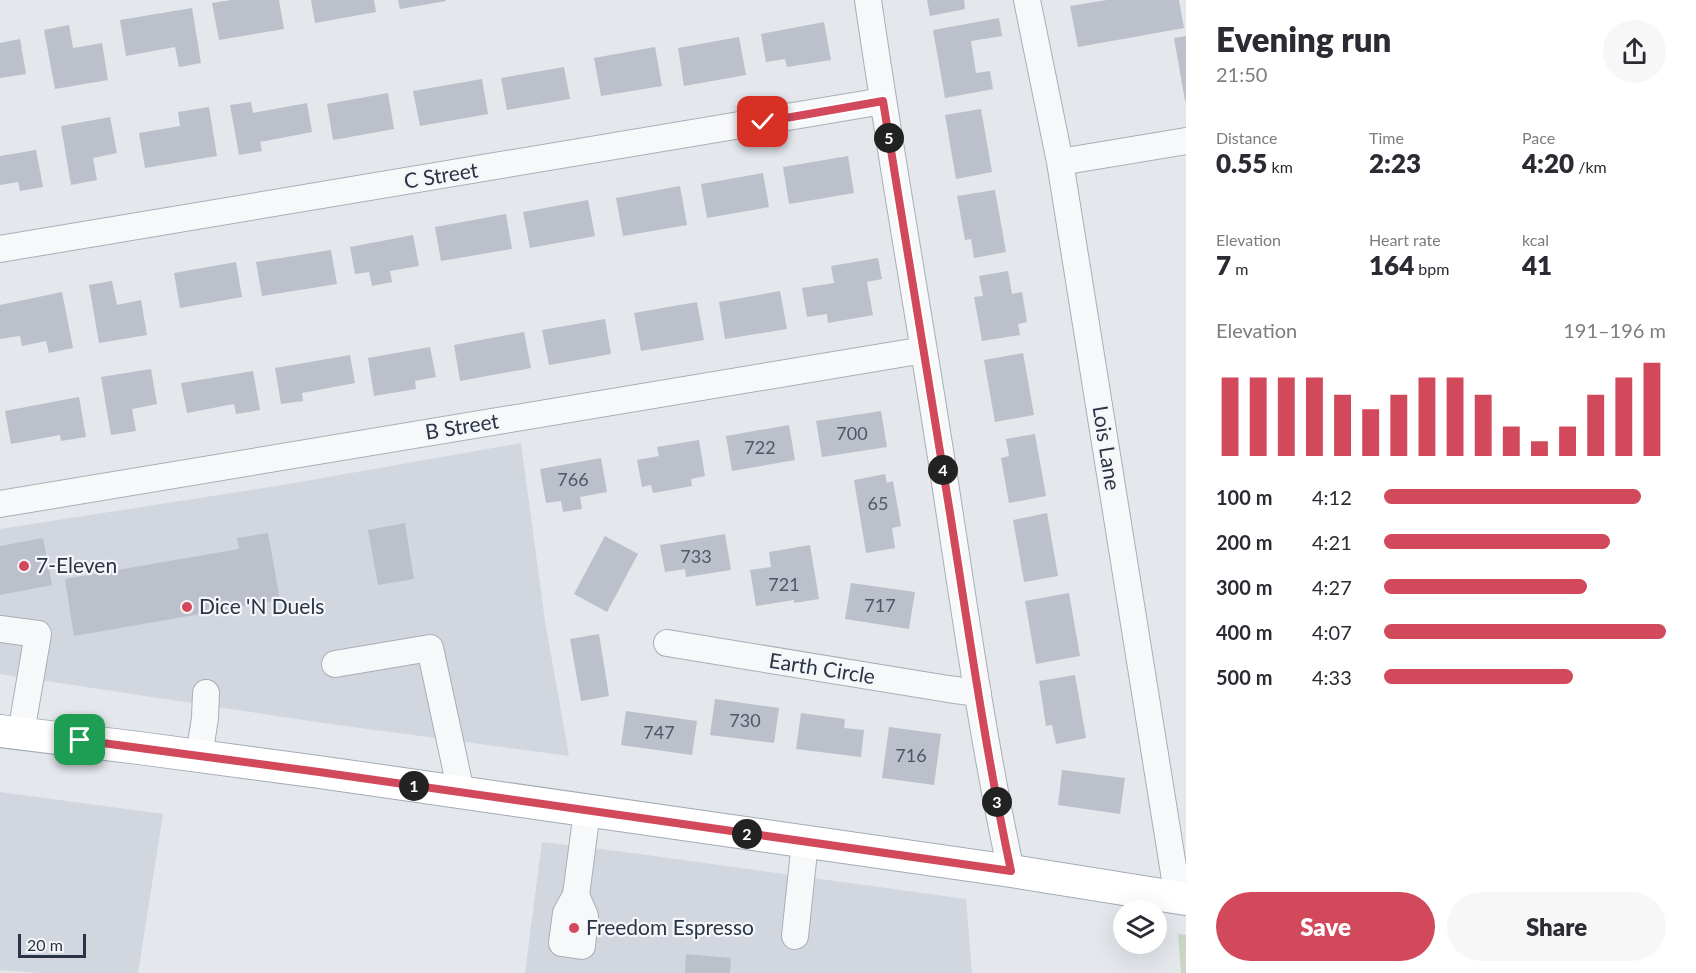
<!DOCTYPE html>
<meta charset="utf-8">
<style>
:root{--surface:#fff;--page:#f7f7f7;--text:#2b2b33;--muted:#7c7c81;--accent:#d1495b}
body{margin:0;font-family:Lato,sans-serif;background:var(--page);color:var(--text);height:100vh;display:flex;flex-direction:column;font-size:22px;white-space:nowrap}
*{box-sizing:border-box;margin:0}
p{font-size:20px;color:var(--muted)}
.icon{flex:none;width:33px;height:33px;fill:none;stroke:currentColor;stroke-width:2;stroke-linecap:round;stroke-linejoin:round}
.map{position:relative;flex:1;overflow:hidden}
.panel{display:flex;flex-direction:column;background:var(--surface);width:510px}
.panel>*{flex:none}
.fabs{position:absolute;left:1113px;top:900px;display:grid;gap:12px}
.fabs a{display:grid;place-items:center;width:54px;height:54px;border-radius:50%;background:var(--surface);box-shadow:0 6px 24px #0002;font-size:30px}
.scale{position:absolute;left:18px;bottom:15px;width:68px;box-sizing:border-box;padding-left:6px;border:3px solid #2b3445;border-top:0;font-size:16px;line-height:21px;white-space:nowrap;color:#2b3445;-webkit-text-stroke:4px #f4f6f9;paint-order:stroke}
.pin{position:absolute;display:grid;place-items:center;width:51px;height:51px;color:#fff;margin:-26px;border-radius:12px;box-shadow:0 3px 9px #0006}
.km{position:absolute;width:30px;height:30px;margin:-15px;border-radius:50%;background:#222;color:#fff;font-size:16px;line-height:30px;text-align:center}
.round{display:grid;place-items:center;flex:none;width:63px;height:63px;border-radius:32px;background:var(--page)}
.headline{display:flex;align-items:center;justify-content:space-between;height:102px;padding:0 30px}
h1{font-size:33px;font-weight:800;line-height:45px}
.metrics{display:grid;grid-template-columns:repeat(3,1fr);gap:9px;height:102px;padding:6px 30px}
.metrics div{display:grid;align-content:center}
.metrics b{font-size:26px;font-weight:800}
.metrics small{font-size:16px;font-weight:400}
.metrics p{font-size:16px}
.chart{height:168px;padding:12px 30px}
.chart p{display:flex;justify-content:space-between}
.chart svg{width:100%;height:108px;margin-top:6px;stroke:var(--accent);stroke-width:6}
.primary-button{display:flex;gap:12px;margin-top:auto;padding:12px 30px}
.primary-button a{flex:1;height:69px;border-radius:36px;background:var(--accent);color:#fff;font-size:24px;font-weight:800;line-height:69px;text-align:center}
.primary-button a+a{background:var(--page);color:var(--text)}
ul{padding:0 30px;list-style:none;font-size:20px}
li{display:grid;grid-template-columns:96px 72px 1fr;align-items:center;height:45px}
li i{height:15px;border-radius:8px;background:var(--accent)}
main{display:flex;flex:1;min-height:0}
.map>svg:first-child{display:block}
.built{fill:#d2d6de}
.green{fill:#c9d6c5}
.building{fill:#bbc0ca}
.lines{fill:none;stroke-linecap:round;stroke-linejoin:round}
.minor-casing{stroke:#a9aeb7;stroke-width:28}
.major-casing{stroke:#a3abb8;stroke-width:34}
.minor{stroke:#f7f8fa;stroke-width:26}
.major{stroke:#fff;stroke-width:32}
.route-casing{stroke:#fff;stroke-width:12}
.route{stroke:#d1495b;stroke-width:8}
.poi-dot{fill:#d1495b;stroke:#f4f6f9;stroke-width:2}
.labels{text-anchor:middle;stroke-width:4.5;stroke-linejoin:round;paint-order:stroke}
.number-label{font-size:18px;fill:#4f5766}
.street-label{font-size:21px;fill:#2b3445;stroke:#f4f6f9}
.poi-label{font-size:21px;fill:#2b3445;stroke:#f4f6f9;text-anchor:start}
</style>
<main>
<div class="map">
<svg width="1186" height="973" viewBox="0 0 1186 973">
<rect width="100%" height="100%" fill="#e4e7ec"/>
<!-- built -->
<path class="built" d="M521,443L545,621L569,756L323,723L0,674V529L283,485Z
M0,792L163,814L138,973H41L0,970Z
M542,842L632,853L966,899L972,973H525Z"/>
<!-- green -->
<path class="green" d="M1178,934L1186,935V973H1181Z"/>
<!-- building -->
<path class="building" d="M231,0H279L284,29L219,40L212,3Z
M311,0H374L376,12L315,23Z
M398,0H445L446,1L400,9Z
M927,0H964L965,9L930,16Z
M1107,0H1179L1184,28L1078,47L1070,6Z
M192,8L201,63L179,67L175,47L126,56L120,20Z
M999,18L1002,36L971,41L976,73L990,71L993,89L945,98L933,30Z
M824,22L831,60L787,67L785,59L766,62L761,34Z
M69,25L73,48L102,43L108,80L55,89L44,30Z
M1186,36V101H1185L1174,38Z
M739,37L746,75L684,86L678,48Z
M20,39L26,74L0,78V43Z
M655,47L662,86L601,96L594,58Z
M564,67L570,99L507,110L501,78Z
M482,79L488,114L420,126L413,91Z
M388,93L394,129L333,140L327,104Z
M251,102L253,113L307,103L312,132L260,142L262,151L239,155L230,105Z
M209,107L217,156L145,168L139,133L180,126L178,112Z
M981,109L992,172L956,179L945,115Z
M110,117L117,153L93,158L97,180L71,185L61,126Z
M36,150L43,187L20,191L18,182L0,185V156Z
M848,156L854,193L789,204L783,167Z
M763,173L769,207L707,218L701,184Z
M680,186L687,225L623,236L616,198Z
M995,190L1006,252L974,258L971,239L965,240L957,196Z
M588,200L595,236L530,248L523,212Z
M506,214L512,249L441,261L435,227Z
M413,235L419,266L390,271L392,282L372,286L369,272L355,274L350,247Z
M331,250L337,284L262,296L256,262Z
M878,258L882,279L867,282L873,315L828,323L827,314L807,317L802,288L834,283L831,266Z
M236,262L242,297L180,308L174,273Z
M1008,271L1012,294L1022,292L1027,322L1018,324L1020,335L982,341L974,297L983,296L979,276Z
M112,281L117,305L141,300L147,335L99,343L89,285Z
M780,291L787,329L725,339L719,302Z
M62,292L73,348L49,353L46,341L22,346L20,336L0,339V305Z
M697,302L704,340L641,351L634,313Z
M605,319L611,354L549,365L542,330Z
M524,332L531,368L460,381L454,345Z
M430,347L436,377L415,381L416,389L374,396L368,358Z
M1023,353L1034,415L995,422L984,360Z
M350,355L355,383L302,393L303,401L281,404L275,368Z
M151,369L157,404L132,409L136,431L111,435L101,377Z
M253,371L260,410L236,414L234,404L187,413L181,383Z
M79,397L86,437L61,441L60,435L11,444L5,411Z
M881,411L887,447L822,457L816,421Z
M789,425L795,460L732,471L726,436Z
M1035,434L1046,496L1009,503L1001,458L1009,456L1006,439Z
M699,440L705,476L691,479L692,486L653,493L651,485L642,487L637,460L659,456L657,447Z
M601,458L607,492L580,497L582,509L563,512L561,501L546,503L540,469Z
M885,474L887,483L893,481L901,526L892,528L895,548L866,553L854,480Z
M1047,513L1058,576L1024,582L1013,520Z
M405,523L414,579L378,585L368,530Z
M268,533L280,600L74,636L65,579L239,549L237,538Z
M725,534L731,570L686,577L685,569L665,572L660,545Z
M605,536L638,554L607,612L574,594Z
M43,538L52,585L0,595V546Z
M810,545L819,599L794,603V600L756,606L750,570L771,567L769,552Z
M851,583L915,592L909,629L845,619Z
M1069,593L1080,656L1036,664L1025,601Z
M599,634L609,696L581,701L570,639Z
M1075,675L1086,738L1056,744L1052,725L1046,726L1039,681Z
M715,699L779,708L774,743L710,735Z
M626,711L697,721L692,755L621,745Z
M801,713L845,719L844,728L864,730L861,757L796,749Z
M889,727L941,734L934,785L882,778Z
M1062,770L1125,778L1120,814L1058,805Z
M686,954L731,958L730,973H685Z"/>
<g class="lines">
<!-- minor casing -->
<g class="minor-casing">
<path id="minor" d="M868,0C889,146 915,292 938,438C961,583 980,728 1011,871
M1027,0L1060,162L1178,898
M1060,162L1186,141
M0,249L883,101
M0,504L924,350
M0,629L38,634L21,733
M667,643L948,689L978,693
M335,664L430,648L461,792
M199,756L205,718L206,693
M576,895L585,916L582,946L562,943L566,913L576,895L587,811
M795,936L805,842"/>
</g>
<!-- major casing -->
<g class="major-casing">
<path id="major" d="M0,731L139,748L319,772L1011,871L1186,899"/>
</g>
<!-- minor -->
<use href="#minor" class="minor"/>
<!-- major -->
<use href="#major" class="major"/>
</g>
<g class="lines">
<!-- route casing -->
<g class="route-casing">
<path id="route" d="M80,740L319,772L1011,871C986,753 969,633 950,513C928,376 906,239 883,101L763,122"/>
</g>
<!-- route -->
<use href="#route" class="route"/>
</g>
<!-- markers -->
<g class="poi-dot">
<circle cx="24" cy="566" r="6"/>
<circle cx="187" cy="607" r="6"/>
<circle cx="574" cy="928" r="6"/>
</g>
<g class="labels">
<!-- number labels -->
<g class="number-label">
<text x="852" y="440">700</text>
<text x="760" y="454">722</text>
<text x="573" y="486">766</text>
<text x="878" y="510">65</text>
<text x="696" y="563">733</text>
<text x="784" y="591">721</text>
<text x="880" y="612">717</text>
<text x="745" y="727">730</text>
<text x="659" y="739">747</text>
<text x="911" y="762">716</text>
</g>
<!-- street labels -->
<g class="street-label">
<text transform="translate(441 176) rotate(-9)" y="7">C Street</text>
<text transform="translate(462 427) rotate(-9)" y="7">B Street</text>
<text transform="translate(1106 448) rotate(81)" y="7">Lois Lane</text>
<text transform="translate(822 669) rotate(9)" y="7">Earth Circle</text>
</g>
<!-- poi labels -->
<g class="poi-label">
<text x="36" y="573">7-Eleven</text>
<text x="199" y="614">Dice 'N Duels</text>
<text x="586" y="935">Freedom Espresso</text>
</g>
</g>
</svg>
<div class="fabs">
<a><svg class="icon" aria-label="layers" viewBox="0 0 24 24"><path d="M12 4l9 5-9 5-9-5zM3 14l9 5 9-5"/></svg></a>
</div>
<div class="scale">20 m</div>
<div class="pin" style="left:80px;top:740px;background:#1e9e55"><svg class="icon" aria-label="arrive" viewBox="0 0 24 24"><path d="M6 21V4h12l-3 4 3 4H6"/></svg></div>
<div class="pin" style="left:763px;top:122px;background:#d93025"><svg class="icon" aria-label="check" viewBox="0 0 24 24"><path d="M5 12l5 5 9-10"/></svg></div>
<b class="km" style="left:414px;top:786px">1</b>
<b class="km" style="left:747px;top:834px">2</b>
<b class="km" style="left:997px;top:802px">3</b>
<b class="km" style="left:943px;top:470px">4</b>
<b class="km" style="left:889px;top:138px">5</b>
</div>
<section class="panel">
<div class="headline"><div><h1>Evening run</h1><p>21:50</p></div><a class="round"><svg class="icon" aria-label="share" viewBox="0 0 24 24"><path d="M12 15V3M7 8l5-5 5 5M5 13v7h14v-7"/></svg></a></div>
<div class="metrics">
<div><p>Distance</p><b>0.55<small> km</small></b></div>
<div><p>Time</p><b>2:23</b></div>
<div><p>Pace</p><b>4:20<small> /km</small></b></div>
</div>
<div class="metrics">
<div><p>Elevation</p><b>7<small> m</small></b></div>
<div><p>Heart rate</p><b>164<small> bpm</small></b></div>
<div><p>kcal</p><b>41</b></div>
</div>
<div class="chart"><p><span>Elevation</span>191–196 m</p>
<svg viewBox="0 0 160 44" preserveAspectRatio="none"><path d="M5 44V12M15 44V12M25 44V12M35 44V12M45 44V19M55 44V25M65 44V19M75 44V12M85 44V12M95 44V19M105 44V32M115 44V38M125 44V32M135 44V19M145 44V12M155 44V6"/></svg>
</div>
<ul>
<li><b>100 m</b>4:12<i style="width:91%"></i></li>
<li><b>200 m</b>4:21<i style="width:80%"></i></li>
<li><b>300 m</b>4:27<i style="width:72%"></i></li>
<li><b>400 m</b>4:07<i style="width:100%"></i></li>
<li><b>500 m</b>4:33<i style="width:67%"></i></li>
</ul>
<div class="primary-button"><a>Save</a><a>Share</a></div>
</section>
</main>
